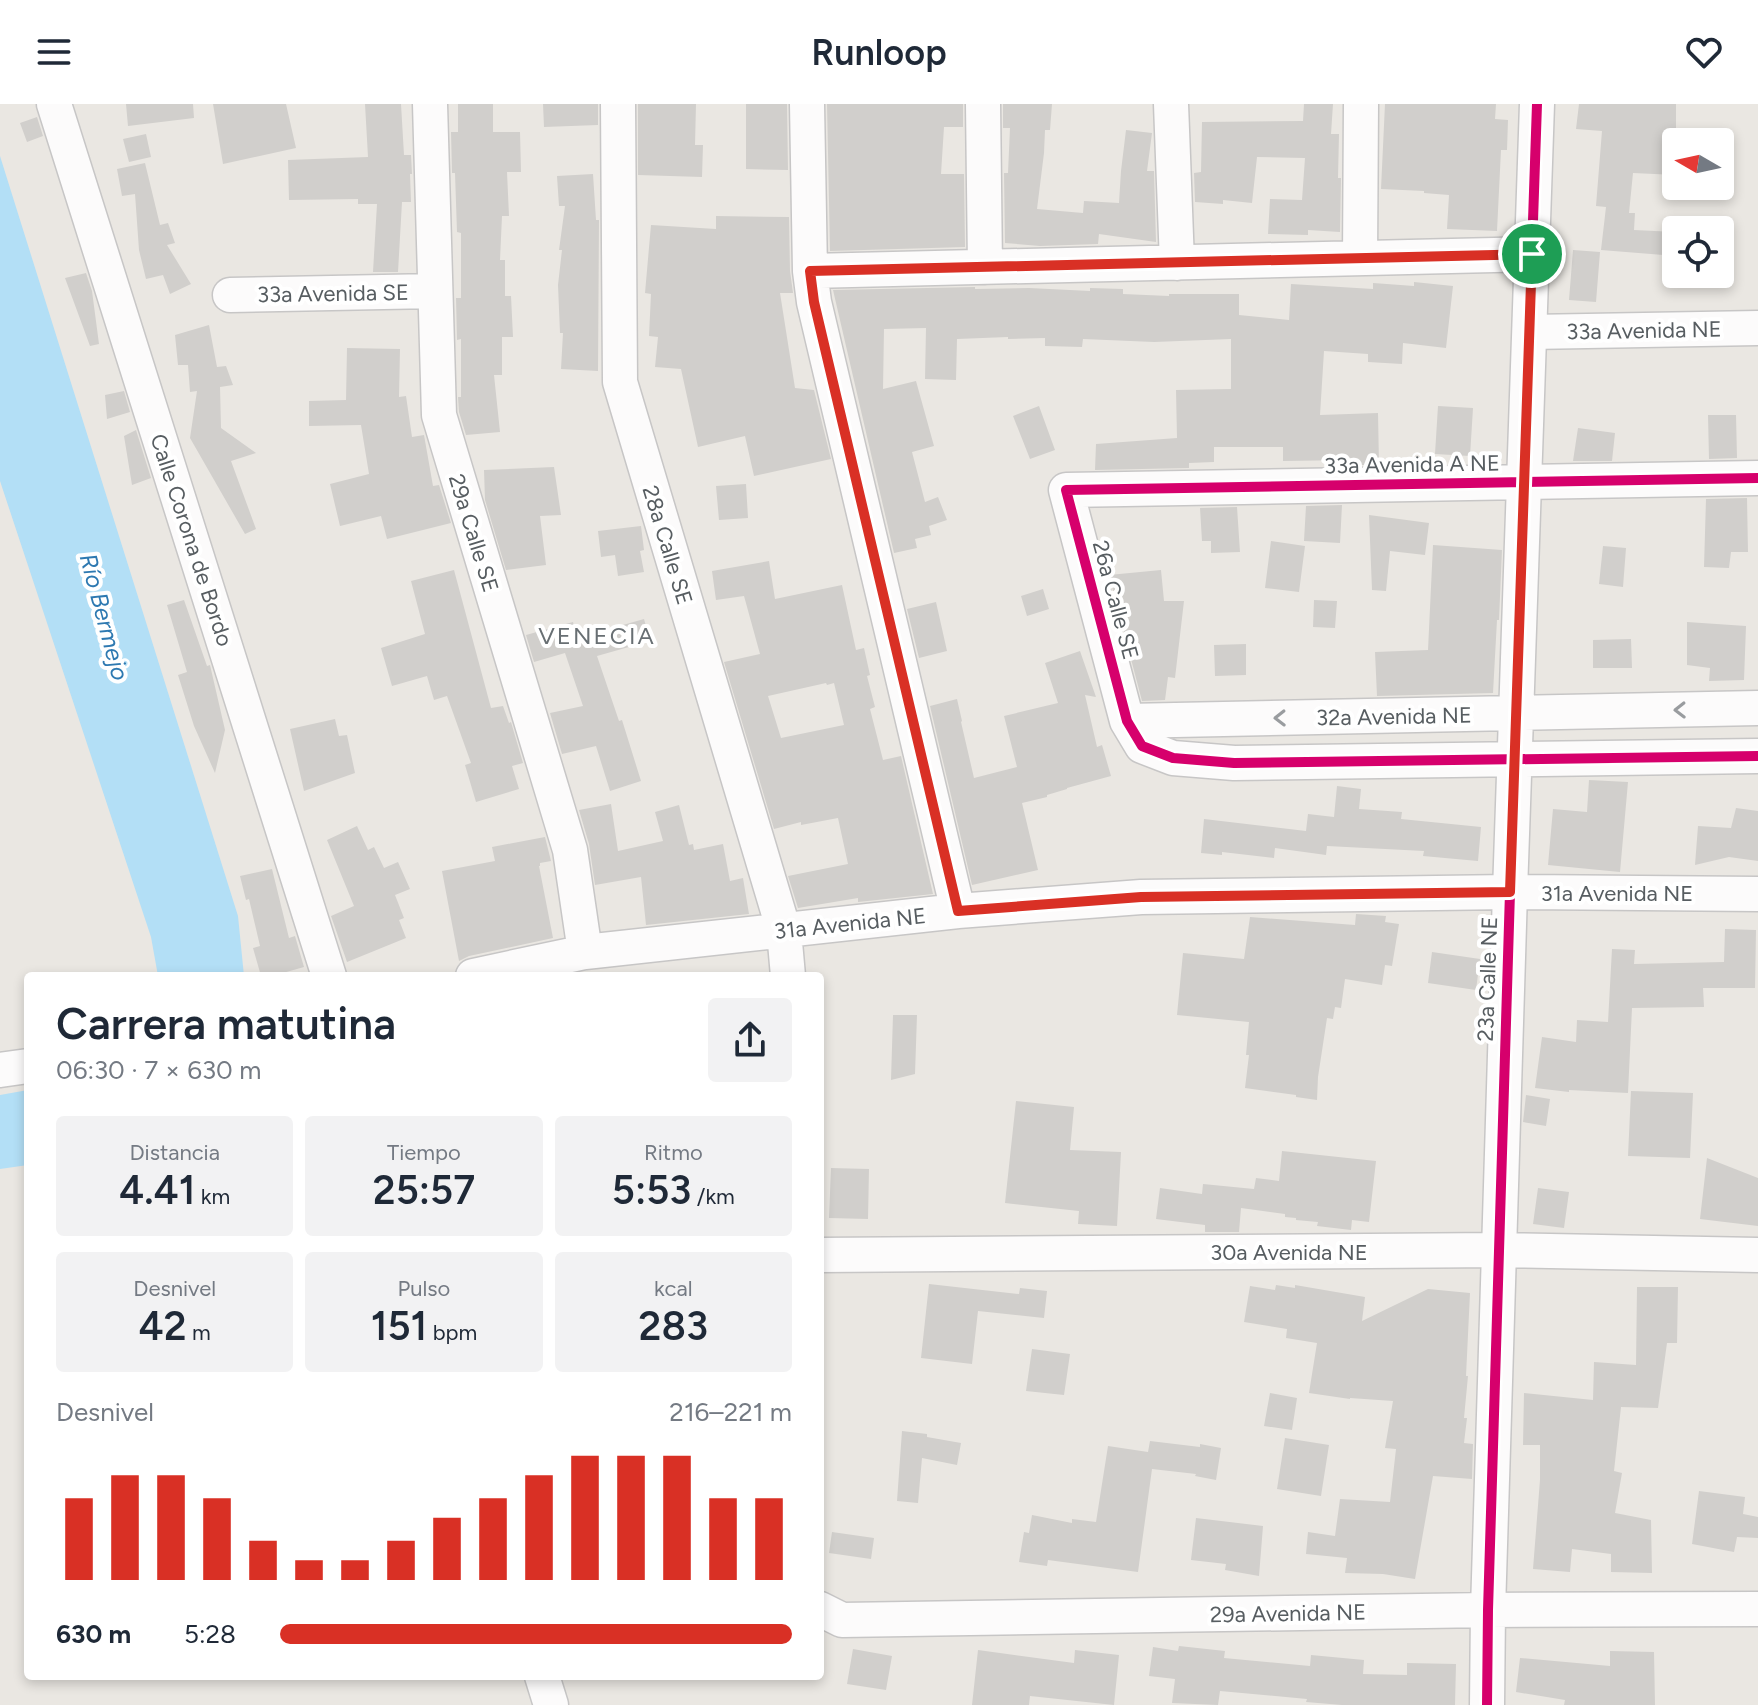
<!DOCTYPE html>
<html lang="es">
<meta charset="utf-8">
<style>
:root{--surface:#fff;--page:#f2f2f3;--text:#1f2937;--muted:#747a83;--accent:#d93025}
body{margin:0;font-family:Figtree,sans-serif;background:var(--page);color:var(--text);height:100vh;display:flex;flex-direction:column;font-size:30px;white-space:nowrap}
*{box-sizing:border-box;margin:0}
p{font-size:26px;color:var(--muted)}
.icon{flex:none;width:44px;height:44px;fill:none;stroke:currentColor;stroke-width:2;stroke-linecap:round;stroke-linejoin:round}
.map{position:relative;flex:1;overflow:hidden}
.drawer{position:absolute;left:24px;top:868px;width:800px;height:708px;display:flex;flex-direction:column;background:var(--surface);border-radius:8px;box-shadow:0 4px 12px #0003}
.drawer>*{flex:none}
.needle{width:52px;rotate:279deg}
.buttons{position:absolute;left:1662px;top:24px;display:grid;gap:16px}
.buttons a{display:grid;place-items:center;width:72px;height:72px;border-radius:8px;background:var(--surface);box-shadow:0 4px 12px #0003;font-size:40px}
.pin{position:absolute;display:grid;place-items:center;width:68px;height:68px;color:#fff;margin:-34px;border:4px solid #fff;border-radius:50%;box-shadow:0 2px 8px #0007}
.round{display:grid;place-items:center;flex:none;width:84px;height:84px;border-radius:8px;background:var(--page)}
.summary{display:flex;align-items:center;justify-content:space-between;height:136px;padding:0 32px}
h1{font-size:44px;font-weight:600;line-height:60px}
.metrics{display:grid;grid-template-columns:repeat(3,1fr);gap:12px;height:136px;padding:8px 32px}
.metrics div{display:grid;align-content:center;border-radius:8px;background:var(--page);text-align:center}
.metrics b{font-size:40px;font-weight:600}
.metrics small{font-size:22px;font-weight:400}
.metrics p{font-size:22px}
.chart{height:224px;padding:16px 32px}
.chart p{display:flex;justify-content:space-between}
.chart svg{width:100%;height:144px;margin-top:8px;stroke:var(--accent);stroke-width:6}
ul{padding:0 32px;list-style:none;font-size:26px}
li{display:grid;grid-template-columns:128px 96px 1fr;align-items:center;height:60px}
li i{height:20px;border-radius:10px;background:var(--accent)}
header{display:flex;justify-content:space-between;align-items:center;height:104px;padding:0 32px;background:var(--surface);font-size:36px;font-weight:600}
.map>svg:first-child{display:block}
.water{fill:#b3dff6}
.building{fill:#d1cfcc;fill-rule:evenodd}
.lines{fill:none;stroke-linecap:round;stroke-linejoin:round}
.minor-casing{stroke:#c7c6c6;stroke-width:37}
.minor{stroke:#fcfbfb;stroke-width:34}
.cycleway-casing{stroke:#fff;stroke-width:15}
.cycleway{stroke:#d6006c;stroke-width:10}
.oneway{stroke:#999c9f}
.route-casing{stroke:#fff;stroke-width:16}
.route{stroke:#d93025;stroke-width:10}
.labels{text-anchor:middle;stroke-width:8;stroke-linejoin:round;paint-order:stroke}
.street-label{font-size:22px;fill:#575d61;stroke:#fff}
.water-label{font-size:24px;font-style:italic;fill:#2e79b1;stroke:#fff}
.neighbourhood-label{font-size:24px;letter-spacing:2px;fill:#686f73;stroke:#fff}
</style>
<header><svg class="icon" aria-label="menu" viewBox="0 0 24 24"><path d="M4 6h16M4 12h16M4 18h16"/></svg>Runloop<svg class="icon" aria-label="heart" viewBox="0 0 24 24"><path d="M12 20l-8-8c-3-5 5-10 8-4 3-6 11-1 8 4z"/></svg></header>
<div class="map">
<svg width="1758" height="1601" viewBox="0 0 1758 1601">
<rect width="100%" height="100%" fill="#eae7e2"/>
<!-- water -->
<path class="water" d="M0,52L238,812L244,872H158L151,833L0,377Z
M28,986V1061L0,1065V991Z"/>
<!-- building -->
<path class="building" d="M126,0H193L194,14L128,22Z
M213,0H286L296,44L223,60Z
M365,0H401L404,51H411L412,70H410L411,98H402L398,168H373L377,100H358V95L289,96L288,56L368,53Z
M458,0H493V28H520L521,68H507L509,112H502L500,156H505V192H511L513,233H502V271H494L500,328L466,331L459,308L458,293H461V235L457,236L456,194H461V129L457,128L455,69H452L451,28H458Z
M543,0H598V21L544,23Z
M638,0H696L695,41H703L702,73L638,71Z
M746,0H787L788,66L746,65Z
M827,0H963V23H944L941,70H964L965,143L830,147Z
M1003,0H1052L1050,26H1045L1044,49L1037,105L1083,109L1084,97L1119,99L1121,67L1126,26L1152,29L1147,67H1154L1156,138L1099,130L1098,140L1040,142L1005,139L1004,69H1008L1010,24H1003Z
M1304,0H1333L1331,30H1339L1338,74H1341L1340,128L1308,126V131L1268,130L1270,95L1302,96L1305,54L1257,53L1252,99L1223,96V100L1195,98L1194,69L1201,68L1202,18L1303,17Z
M1385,0H1496L1495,15L1508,16L1507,46H1501L1497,127L1447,125L1449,91L1424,89V87L1381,85Z
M1579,0H1676V71L1633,69L1629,109H1635L1634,126L1676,128V152L1601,146L1606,103L1596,102L1602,27L1576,25Z
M37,13L43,32L27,38L20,19Z
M146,30L151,53L129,58L123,35Z
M145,59L160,121L168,119L175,139L167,141L191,180L170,190L163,171L146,175L139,146L135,90L122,92L117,65Z
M593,70L596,116H599L598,267L561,265L563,229H560L558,181L562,146H559L565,102H559L557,72Z
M716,112L789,113L790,167L793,189H780L795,284L814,286L831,355L754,372L745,332L698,343L681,265L655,263L658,233L649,232L651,190L645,189L651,121L716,125Z
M1573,146L1600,148L1596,198L1569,196Z
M86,169L92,187L99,240L90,242L65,174Z
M1414,178L1453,182L1446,244L1403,239L1402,260L1368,258V250L1324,247L1320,311L1378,309L1379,361H1351V356L1283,357V343H1214V358L1189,359V364L1095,366L1096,340L1177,334L1176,286L1231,285V235L1154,238L1083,235L1082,243L1045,242V234L1008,235V233L957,235L956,276L925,275L926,224L884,225L883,285L916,277L934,342L912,348L925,398L938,393L947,416L929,422L931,431L915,435L917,444L894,449L833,186L975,183V185L1029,184L1090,187V184L1123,185V190L1169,192V190H1239V211L1289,216L1291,180L1373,185V179L1414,182Z
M209,221L217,263L226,262L233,281L220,283L221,324L256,349L231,357L256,425L245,430L190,334L197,287L190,288L188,261H178L175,231Z
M347,244L400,245L399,293L406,292L412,333L424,331L433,382L439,381L451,419L387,435L381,412L340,422L330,380L369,370L361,321L309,322V297L346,296Z
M124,287L130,308L107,315L105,291Z
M1039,302L1055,346L1030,355L1013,312Z
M1438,302L1473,304L1470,352L1435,350Z
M1708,311H1736L1737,354L1709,355Z
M1578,324L1615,329L1612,357H1573Z
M136,326L151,374L132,381L124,332Z
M554,363L561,411L540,412L546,461L506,466L485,396L484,366Z
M746,380L748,414L719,416L716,382Z
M1747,394L1748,448H1731L1729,464L1704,463L1706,395Z
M1342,401L1340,439L1304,437L1306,402Z
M1237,403L1240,448L1211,449V437H1202L1200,404Z
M1369,411L1429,419L1425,451L1390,447L1386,487L1372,486Z
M641,422L644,446L640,447L644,468L618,472L615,451L601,453L598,427Z
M1271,437L1305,442L1299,488L1265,484Z
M1433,441L1502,446L1499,516H1497L1493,589L1377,592L1375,548L1428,546Z
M1603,442L1626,444L1623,483L1599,480Z
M769,457L775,495L842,481L856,546L864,544L870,571L867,572L875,603L870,605L883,656L901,652L933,790L858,798V794L798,804L788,772L848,760L838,714L801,721V718L774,725L724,558L760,550L744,492L716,496L712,467ZM826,579L827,581L834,579L844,621L781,634L768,592Z
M454,466L491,604L503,602L509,619L511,618L523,659L512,662L519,685L476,698L465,661L471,659L447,592L434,596L427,572L392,582L381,544L425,530L411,477Z
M1161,466L1164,497H1184L1175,574L1168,573L1165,596L1142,597L1109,471Z
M1043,485L1049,505L1027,512L1021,492Z
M184,496L207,562L210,561L225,626L215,669L194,622L178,571L187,568L167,501Z
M1314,496L1337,497L1335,524L1313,523Z
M936,498L947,547L919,554L907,505Z
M644,515L650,537L597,552L619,617L622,616L641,677L610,687L596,642L562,650L550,609L583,602L565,549L534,558L526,531L573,518L577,534Z
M1687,518L1746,522L1744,576L1709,577L1710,564L1687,561Z
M1631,535L1632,564H1593V536Z
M1246,540V571L1215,572L1214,541Z
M1080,547L1096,593L1085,591L1097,643L1102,641L1111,672L1067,684V685L1047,691V693L1022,699L1038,766L972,781L930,602L957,595L962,617L961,618L974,674L1017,663L1004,612L1058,599L1045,559Z
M335,615L339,632L347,631L355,669L304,687L290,625Z
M1589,676L1628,678L1620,768L1548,761L1553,705L1587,708Z
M1337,682L1361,685L1359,705L1402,708L1401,715L1481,723L1478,757L1423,752L1424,747L1327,742L1326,751L1275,744L1274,754L1222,748V751L1201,749L1204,715L1306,727L1308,710L1334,713Z
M611,700L618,747L663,737L655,708L679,701L689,741L693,740L694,746L723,740L730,777L743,774L749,810L646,821L641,773L595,781L589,740L579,706Z
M1736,704L1758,707V757L1729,753L1695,761L1698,722L1731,724Z
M357,722L368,746L374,743L384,764L398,758L410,785L395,791L404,814L399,816L406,834L347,858L331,812L354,802L327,736Z
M545,733L551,757L540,759V762H539L553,834L469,852L459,857L442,767L495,757L492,743Z
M272,765L289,834L295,832L304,863L272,872H261L253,844L260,842L249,795L246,796L240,772Z
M1356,810L1386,812L1385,818L1399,820L1392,862L1385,861L1382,881L1345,875L1341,904L1335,903L1333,915L1327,914L1318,973L1317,996L1296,993V991L1245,984L1249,951H1246L1249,918L1177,911L1183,849L1244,855L1250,813L1355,821Z
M1725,825L1756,826L1755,884H1703L1704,903L1632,904L1628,989L1569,986V988L1535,984L1542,933L1576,938L1577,916L1608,918L1612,845L1635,846L1634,860L1724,858Z
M1432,848L1480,855L1476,886L1428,879Z
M893,911H917L915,970L891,976Z
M1631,987L1693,989L1690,1054L1628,1052Z
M1526,991L1550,995L1546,1022L1523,1018Z
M1016,997L1074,1003L1070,1046L1121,1048L1117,1122L1078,1120L1079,1107L1005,1099Z
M1282,1047L1376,1057L1369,1118L1352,1116L1351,1126L1317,1122L1318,1118L1296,1116V1114L1285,1113V1110L1241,1104L1239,1128H1205V1121L1156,1115L1160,1084L1202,1090L1203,1080L1254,1085L1256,1074L1279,1077Z
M1707,1054L1758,1074V1122L1700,1115Z
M831,1064L869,1065L868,1115L829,1114Z
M1538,1084L1569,1088L1564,1124L1533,1120Z
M929,1180L1019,1190L1020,1184L1047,1187L1044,1214L978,1207L972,1260L921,1254Z
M1276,1181L1295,1184V1181L1365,1193L1362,1217L1428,1185L1470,1189L1466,1272H1468L1464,1314H1467L1464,1339L1473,1340L1472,1375L1433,1372L1415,1475L1383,1470L1345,1469L1347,1454L1306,1450L1308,1428L1335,1432L1340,1395L1390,1398L1396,1345L1385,1344L1393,1297L1350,1294V1295L1309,1289L1317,1239L1286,1234L1287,1225L1244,1218L1250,1182L1275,1186Z
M1637,1183H1678L1677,1239H1667L1658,1304L1621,1303L1614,1367L1622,1369L1615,1409L1651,1416L1652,1469L1611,1468V1450L1572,1445L1570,1468L1533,1465L1540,1376V1341H1523L1524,1289L1593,1296L1594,1258L1636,1261Z
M1032,1245L1070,1250L1064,1291L1026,1287Z
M1270,1289L1297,1294L1292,1326L1264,1322Z
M902,1327L927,1330V1333L961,1339L957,1361L922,1354L918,1399L897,1397Z
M1285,1334L1329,1341L1321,1392L1277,1385Z
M1150,1337L1200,1343V1340L1221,1344L1216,1376L1195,1372L1196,1370L1152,1365L1138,1468L1048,1456L1047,1462L1019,1458L1024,1428L1029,1429L1032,1411L1072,1419V1415L1096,1418L1108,1342L1148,1348Z
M1699,1387L1745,1393L1743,1410L1758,1413V1434L1737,1433L1734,1448L1692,1440Z
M1196,1414L1263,1422L1259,1472L1225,1466L1226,1460L1191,1456Z
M832,1428L874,1434L871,1455L829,1449Z
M1179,1542L1225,1547L1224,1554L1310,1562L1311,1551L1364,1556L1363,1570L1407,1571V1559L1456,1560L1455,1601H1342L1306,1598L1307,1595L1220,1587L1218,1601L1172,1599L1175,1575L1149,1572L1153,1543L1178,1547Z
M853,1545L892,1552L886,1586L847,1580Z
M978,1546L1074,1559L1075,1546L1119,1551L1114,1601L1030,1592L1029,1601H972Z
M1610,1547L1654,1548L1655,1601H1564L1565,1596L1516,1588L1520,1554L1610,1562Z"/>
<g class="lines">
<!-- minor casing -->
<g class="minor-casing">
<path id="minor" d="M54,0L329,872
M430,0L439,311L570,746L585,848
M618,0L620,278L784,827L788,872
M807,0L810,167L814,198L958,807
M983,0L985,163
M1171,0L1177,159
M1360,154L1361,0
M810,167L1532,150
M230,191L435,187
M1530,228L1758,224
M1758,374L1066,386L1127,617L1142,642L1173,654L1234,659L1758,652
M1127,617L1758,604
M473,872L585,848L958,807L1141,793L1510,788L1758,790
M0,966L28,962
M820,1151L1499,1146L1758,1151
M820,1505L842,1516L1488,1506L1758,1505
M542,1572L551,1601
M1487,1601L1488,1506L1510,788L1537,0"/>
</g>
<!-- minor -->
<use href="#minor" class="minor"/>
<!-- cycleway casing -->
<g class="cycleway-casing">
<path id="cycleway" d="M1758,374L1066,386L1127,617L1142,642L1173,654L1234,659L1758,652
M1487,1601L1488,1506L1510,788L1537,0"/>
</g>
<!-- cycleway -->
<use href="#cycleway" class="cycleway"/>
</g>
<!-- one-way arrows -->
<defs><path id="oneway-chevron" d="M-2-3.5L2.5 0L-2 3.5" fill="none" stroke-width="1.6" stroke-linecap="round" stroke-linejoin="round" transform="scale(2)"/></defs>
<g class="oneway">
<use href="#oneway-chevron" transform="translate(1680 606) rotate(179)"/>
<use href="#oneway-chevron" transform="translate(1280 614) rotate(179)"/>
</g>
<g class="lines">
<!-- route casing -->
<g class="route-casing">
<path id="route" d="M1532,150L1510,788L1141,793L958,807L814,198L810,167Z"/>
</g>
<!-- route -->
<use href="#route" class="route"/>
</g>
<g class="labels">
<!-- street labels -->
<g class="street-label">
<text transform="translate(333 189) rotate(-1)" y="8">33a Avenida SE</text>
<text transform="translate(1644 226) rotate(-1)" y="8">33a Avenida NE</text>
<text transform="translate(1412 360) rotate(-1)" y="8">33a Avenida A NE</text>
<text transform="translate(474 429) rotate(73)" y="8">29a Calle SE</text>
<text transform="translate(192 436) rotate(72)" y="8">Calle Corona de Bordo</text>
<text transform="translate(668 441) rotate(73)" y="8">28a Calle SE</text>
<text transform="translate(1116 496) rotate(75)" y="8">26a Calle SE</text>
<text transform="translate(1394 612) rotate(-1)" y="8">32a Avenida NE</text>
<text x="1617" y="797">31a Avenida NE</text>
<text transform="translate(850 819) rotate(-6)" y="8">31a Avenida NE</text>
<text transform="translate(1487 875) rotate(-88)" y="8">23a Calle NE</text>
<text x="1289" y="1156">30a Avenida NE</text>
<text transform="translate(1288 1509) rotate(-1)" y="8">29a Avenida NE</text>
</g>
<!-- water labels -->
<g class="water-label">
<text transform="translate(104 513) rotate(75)" y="8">Río Bermejo</text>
</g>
<!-- neighbourhood labels -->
<g class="neighbourhood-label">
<text x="597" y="540">VENECIA</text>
</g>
</g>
</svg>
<div class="buttons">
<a><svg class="needle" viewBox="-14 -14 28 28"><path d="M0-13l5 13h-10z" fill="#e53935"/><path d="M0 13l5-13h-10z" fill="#747a83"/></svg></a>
<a><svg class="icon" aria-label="locate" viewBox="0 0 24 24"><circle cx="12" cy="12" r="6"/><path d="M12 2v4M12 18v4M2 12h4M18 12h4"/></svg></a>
</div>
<div class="pin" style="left:1532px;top:150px;background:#1e9e55"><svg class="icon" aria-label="arrive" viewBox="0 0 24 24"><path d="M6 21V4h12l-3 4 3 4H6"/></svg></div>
<section class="drawer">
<div class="summary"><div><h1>Carrera matutina</h1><p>06:30 · 7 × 630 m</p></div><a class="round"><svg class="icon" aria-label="share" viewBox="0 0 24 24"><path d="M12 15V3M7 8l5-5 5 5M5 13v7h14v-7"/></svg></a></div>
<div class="metrics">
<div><p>Distancia</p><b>4.41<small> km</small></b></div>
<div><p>Tiempo</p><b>25:57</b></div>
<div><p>Ritmo</p><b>5:53<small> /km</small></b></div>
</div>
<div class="metrics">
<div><p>Desnivel</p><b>42<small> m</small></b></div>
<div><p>Pulso</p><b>151<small> bpm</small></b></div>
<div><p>kcal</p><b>283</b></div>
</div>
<div class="chart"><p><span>Desnivel</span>216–221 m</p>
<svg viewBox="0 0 160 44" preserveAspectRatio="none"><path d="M5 44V19M15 44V12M25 44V12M35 44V19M45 44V32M55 44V38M65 44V38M75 44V32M85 44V25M95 44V19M105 44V12M115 44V6M125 44V6M135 44V6M145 44V19M155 44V19"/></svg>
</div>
<ul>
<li><b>630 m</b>5:28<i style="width:100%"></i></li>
</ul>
</section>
</div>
